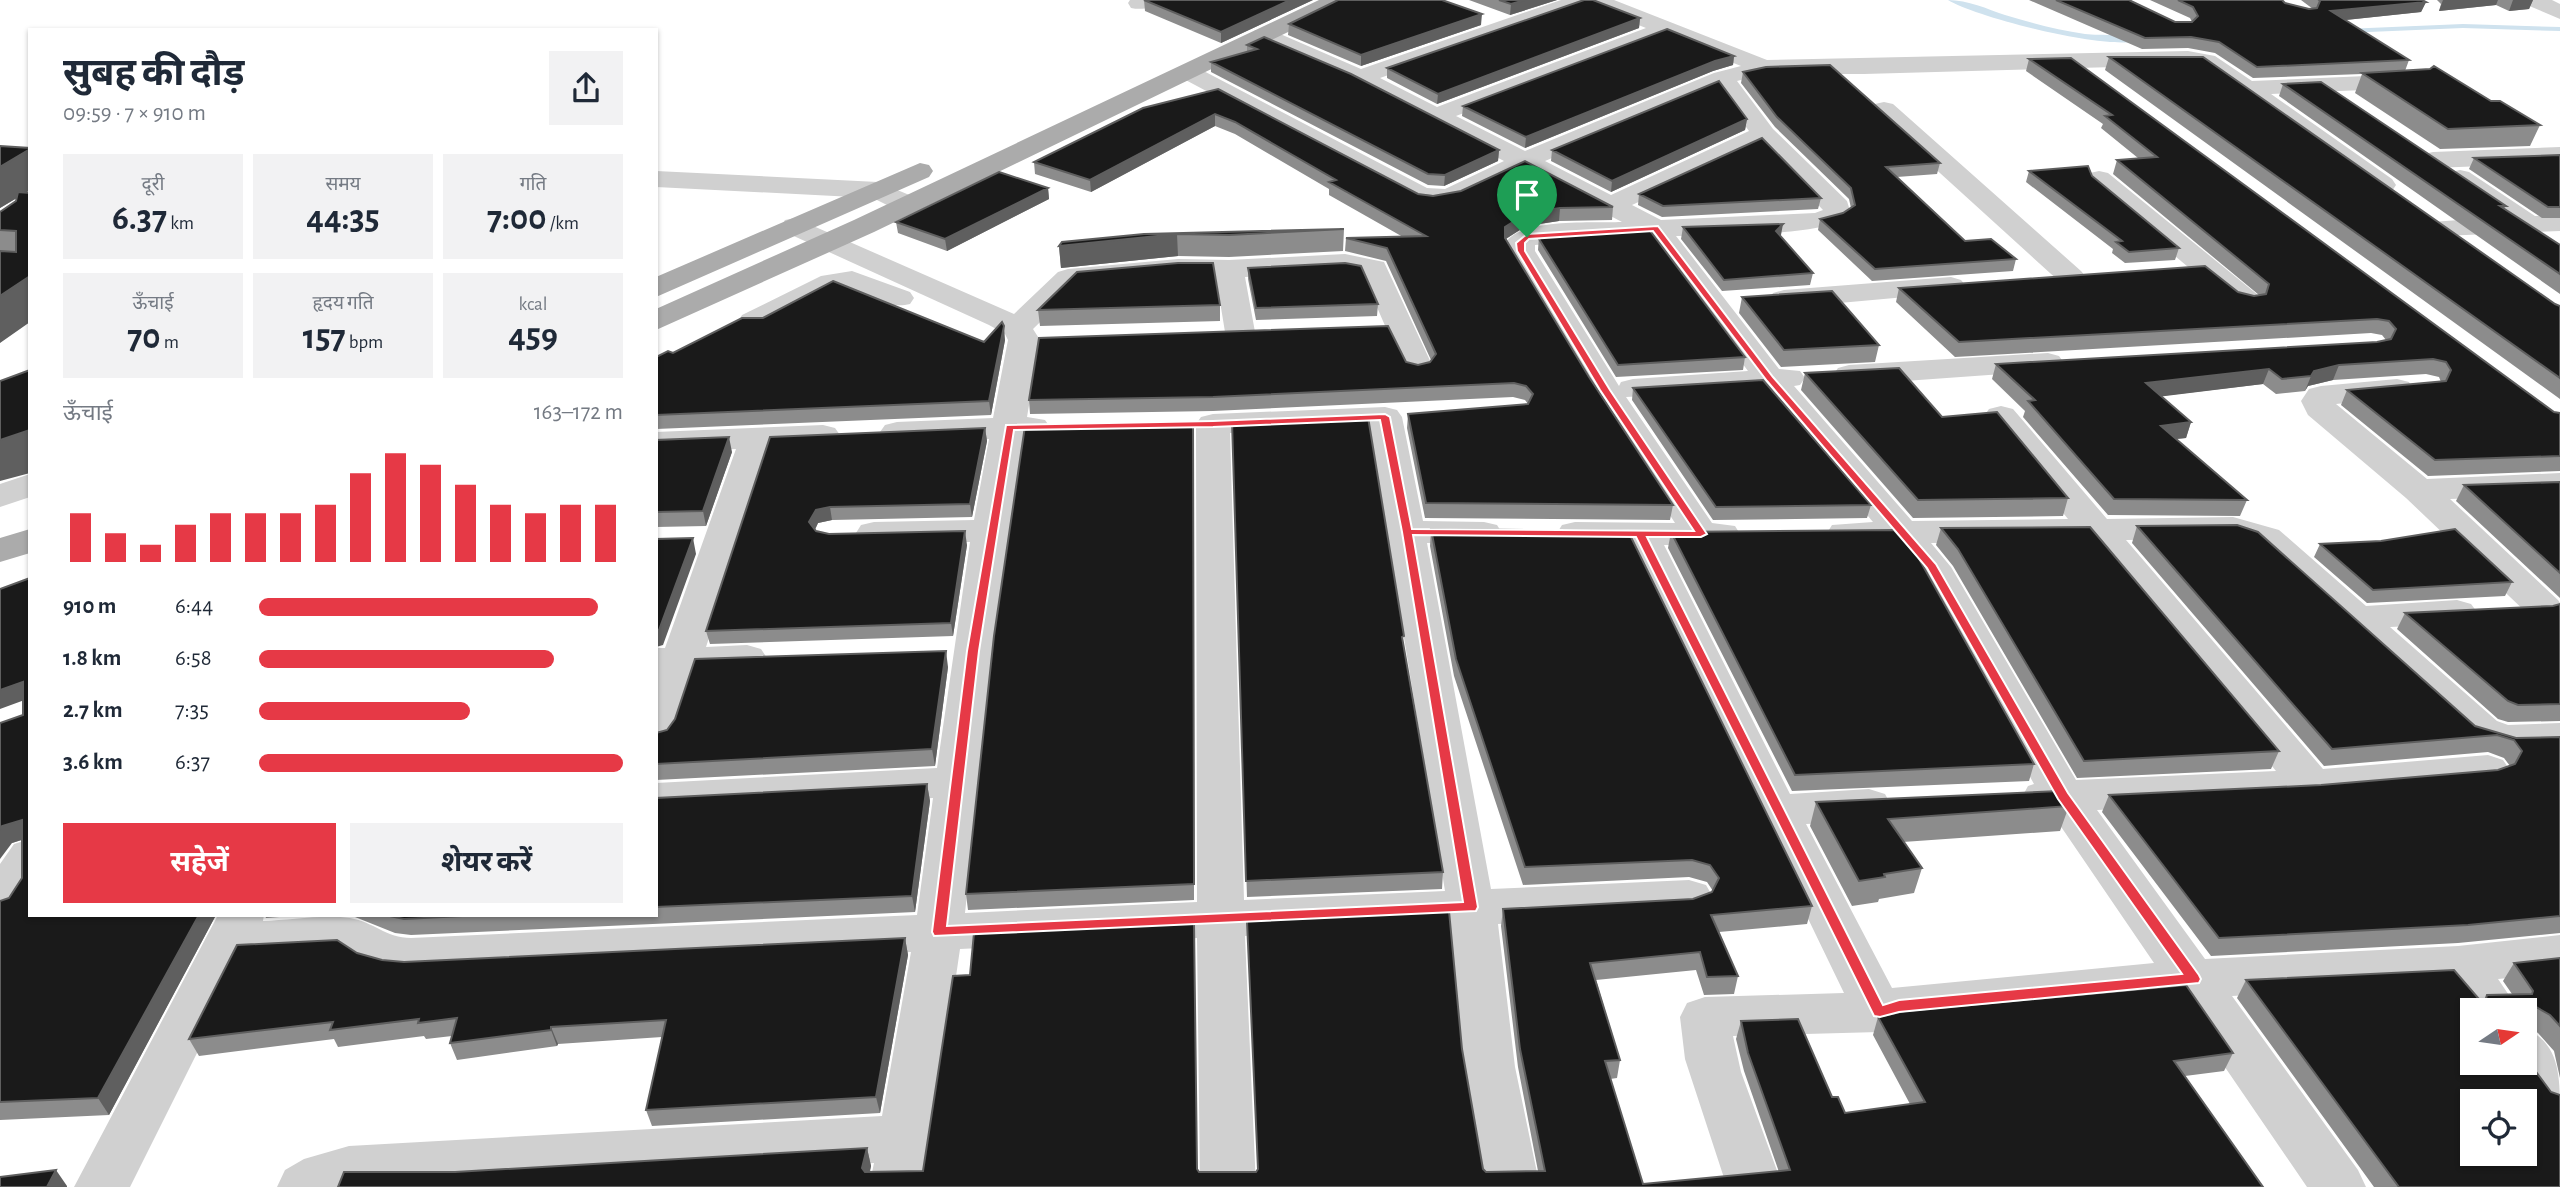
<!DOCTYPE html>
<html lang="hi">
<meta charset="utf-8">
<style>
:root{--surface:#fff;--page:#f2f2f3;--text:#1f2937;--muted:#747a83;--accent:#e63946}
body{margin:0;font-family:"Alegreya Sans","Noto Sans Devanagari",sans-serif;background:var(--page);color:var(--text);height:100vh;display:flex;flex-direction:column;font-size:26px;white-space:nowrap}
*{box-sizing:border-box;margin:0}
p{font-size:23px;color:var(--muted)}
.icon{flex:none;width:38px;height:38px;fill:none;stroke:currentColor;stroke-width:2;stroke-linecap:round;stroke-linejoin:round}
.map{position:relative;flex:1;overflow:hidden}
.sheet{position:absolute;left:28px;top:28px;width:630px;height:889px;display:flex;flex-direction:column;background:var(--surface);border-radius:0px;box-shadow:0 2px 5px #0004}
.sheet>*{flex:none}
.needle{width:46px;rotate:77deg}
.buttons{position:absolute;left:2460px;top:998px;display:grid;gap:14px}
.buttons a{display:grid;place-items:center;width:77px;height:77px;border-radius:0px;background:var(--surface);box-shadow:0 2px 5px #0004;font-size:35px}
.pin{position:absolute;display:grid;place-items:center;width:60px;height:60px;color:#fff;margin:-72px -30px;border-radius:50% 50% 50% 0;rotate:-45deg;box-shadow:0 0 7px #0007}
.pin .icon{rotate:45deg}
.round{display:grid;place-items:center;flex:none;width:74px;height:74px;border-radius:0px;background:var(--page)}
.headline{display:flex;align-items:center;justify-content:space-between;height:119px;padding:0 35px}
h1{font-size:38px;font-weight:700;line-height:52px}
.metrics{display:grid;grid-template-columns:repeat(3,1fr);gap:10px;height:119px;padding:7px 35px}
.metrics div{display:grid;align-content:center;border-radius:0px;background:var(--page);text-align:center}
.metrics b{font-size:35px;font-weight:700}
.metrics small{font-size:19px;font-weight:400}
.metrics p{font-size:19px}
.chart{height:196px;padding:14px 35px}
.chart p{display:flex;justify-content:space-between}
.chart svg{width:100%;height:126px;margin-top:7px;stroke:var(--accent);stroke-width:6}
.button{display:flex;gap:14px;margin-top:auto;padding:14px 35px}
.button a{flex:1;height:80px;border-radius:0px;background:var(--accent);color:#fff;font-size:28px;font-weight:700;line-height:80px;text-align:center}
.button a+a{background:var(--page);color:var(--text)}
ul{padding:0 35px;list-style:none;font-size:23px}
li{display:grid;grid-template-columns:112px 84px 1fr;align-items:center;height:52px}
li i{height:18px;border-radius:9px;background:var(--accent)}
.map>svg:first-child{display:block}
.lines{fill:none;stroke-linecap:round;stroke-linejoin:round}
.stream{fill:#cfe2ee;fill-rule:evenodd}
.minor{fill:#d0d0d0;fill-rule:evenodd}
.major{fill:#ababab;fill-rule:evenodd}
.wall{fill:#8c8c8c}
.shaded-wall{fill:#5f5f5f}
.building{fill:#1a1a1a;stroke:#5f5f5f;stroke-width:2;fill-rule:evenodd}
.route{fill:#e63946;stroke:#fff;stroke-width:2;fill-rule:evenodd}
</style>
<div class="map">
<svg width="2560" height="1187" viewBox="0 0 2560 1187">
<rect width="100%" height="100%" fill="#fff"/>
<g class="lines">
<!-- stream -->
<path class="stream" d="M1948,0C1968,0 1987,9 2005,15C2032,23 2058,30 2085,34C2100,36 2132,33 2143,39C2116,54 1975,17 1948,0Z
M2463,24L2560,27V31L2463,28L2345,33L2341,31L2345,29Z"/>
<!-- minor -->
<path class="minor" d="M1130,0H1159C1153,9 1141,10 1131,8L1128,3Z
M1561,0H1614L1767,60L2188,51L2215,56L2252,81L2412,74L2420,76L2424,81L2420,86L2412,88L2271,94L2392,179L2396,185L2392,191L2383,193L2374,191L2200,67L2188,65L1864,74H1764L1737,81L1773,129L1847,201L1851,214C1835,237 1708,235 1676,236L1779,369L1800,371L1805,378L1800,385L1794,386L1912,521L2068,519L1984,416L1989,409L2001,406L2013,409L2107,519L2233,517L2279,530L2366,606L2457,600L2471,604L2477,612L2471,620L2457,624L2390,627L2497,721L2508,725L2560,723V751L2506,753L2467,741L2253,546L2231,539L2126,540L2323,769L2488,755L2503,760L2510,770L2503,780L2488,785L2312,800L2097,810L2205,959L2458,946L2560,935V973L2498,979L2519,1010H2473V1020L2445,985L2232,996L2358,1170L2366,1187H2307L2179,1000L1899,1026L1879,1032L1733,1036L1741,1072L1783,1187H1727L1685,1059L1680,1017L1687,1003L1705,997L1844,993L1627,544H1575L1562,541L1557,533L1562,525L1575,522L1675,523L1589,390L1507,251L1506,242C1522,218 1593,223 1622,222L1524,171C1491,187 1456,213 1418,204L1180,77L1176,72L1180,67H1196L1427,188L1445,189L1504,161L1352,82L1255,40L1252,35L1255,30H1271L1361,69ZM1588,5L1646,28L1437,107L1380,78ZM1666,36L1741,66L1714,73L1525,151L1456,116ZM1718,88L1749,131L1611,195L1545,161ZM1761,145L1823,210L1815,213L1661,220L1632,205ZM1648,237L1748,371L1633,379L1621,382L1619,386L1535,251V245ZM1762,390L1873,522L1832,525L1827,533L1832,541L1845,544L1892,543L1916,571L2034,784L2028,786L2022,797L2028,808L2051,812L2154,963L1892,988L1806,824L1869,821L1885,816L1891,805L1885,794L1869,789L1790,794L1664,545H1722L1735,542L1740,534L1735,526L1712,523L1626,397ZM2086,541L2276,771L2076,780L1951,567L1931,543Z
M2524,0H2552L2560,4V19L2527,5Z
M1884,102L1893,104L2081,271L2086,277L2081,283L2071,286L2061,283L1875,114L1872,109L1875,104Z
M2560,147V163L2433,168L2424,166L2420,160L2424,154L2433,152Z
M2460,170L2469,172L2535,216L2560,215V231L2442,236L2432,234L2428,228L2432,222L2500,217L2451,184L2447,178L2451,172Z
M656,171L878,182L919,199L923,205L919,211L909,213L899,211L873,198L656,187Z
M2099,171L2108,173L2258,295L2262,301L2258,307L2247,310L2236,307L2090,185L2086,179L2090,173Z
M795,218L1014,314L1058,272L1068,269L1178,259L1229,260L1345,254L1384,262L1433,367L1428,374L1417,377L1406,374L1363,275L1345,272L1245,277L1255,332L1251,339L1240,341L1229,339L1225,332L1216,277H1178L1077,286L1033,329L1040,340L1027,417L1045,420L1050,427L1045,434L1024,437L993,651L965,913L1197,902L1196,424L1201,417L1213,414L1385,407L1397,410L1402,417L1423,521L1484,522L1497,525L1502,533L1497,541L1484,544L1427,543L1491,889L1689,880L1706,885L1713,897L1706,909L1689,914L1498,924L1515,1067L1540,1187H1484L1463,1067L1450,926L1245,936L1256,1187H1200L1197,938L960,949L925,1187H869L874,1163L463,1187H277L285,1170L304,1159L349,1146L882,1116L911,952L411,976L390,974L365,967L345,954L244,959L130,1187H74L218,915H264L263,921C289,920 325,914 350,918C374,922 386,938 411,938L917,915L933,798L656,813V783L937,768L970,542L874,544L861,541L856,533L861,525L874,522L974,520L989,439L897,442L885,439L880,432L885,425L897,422L993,418L1008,340L1005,334L989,325L785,232L781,226L785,220ZM1370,428L1445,891L1244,900L1230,433Z
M852,271L910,292L914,298L910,304C884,311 863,288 838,290L764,329L753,331L742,329L738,322L742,315L821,276Z
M1951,277L1961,280L1966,286L1961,292L1784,308L1773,305L1769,299L1773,293L1784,290Z
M2048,353L2059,356L2064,363L2059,370L1849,385L1838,382L1833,375L1838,368L1849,365Z
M2397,379L2409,382L2413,389L2409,396L2336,404L2427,479L2560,473V495L2450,499L2558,600L2560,603L2558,616L2544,620L2530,616L2406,498L2308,415L2301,401L2309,389L2321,386Z
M823,425L835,428L840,435L835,442L771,447L706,647L747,645L761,649L767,658L761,667L747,671L697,672L677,734L671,744L656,748V648H665L736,449L656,452V432Z
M30,474V497L0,507V484Z
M30,839V893L17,913L0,919V864L14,844Z
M2525,1028C2560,1044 2560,1075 2560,1115L2541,1108L2506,1062H2525Z"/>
<!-- major -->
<path class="major" d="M1319,0H1347L1344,5L874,232L656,330V309L854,220Z
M920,163L929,165L933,171L929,177L656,297V277Z
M30,529V553L0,562V538Z"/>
</g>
<!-- wall -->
<path class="wall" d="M1144,0H1313L1221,43L1145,11Z
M1469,0H1557L1510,15Z
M2029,0H2129L2175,22H2192L2190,18L2150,0H2282L2285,3L2309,9H2313L2301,0H2422L2426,2L2421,12L2345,20L2409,60L2405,71L2491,101L2540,125L2530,146L2440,149L2355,93L2362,74L2253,78L2215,53L2188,48L2142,49Z
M2437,0H2533L2529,9L2509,11L2496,5L2439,11L2441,4Z
M1640,18L1639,28L1437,104L1387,78V68Z
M1289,24L1481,25L1361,66L1288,35Z
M1247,45L1499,150L1498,161L1444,186L1428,185L1211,72V62L1247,52Z
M1734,56L1733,65L1713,71L1525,148L1462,116L1463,106Z
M2109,57L2555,304L2560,306V399L2105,70Z
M2029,59L2554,412L2560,413V471L2428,476L2341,405L2347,390L2441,382L2439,377L2426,374L2333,380L2308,386L2305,391L2276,394L2263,384L2161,396L2191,422L2186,438L2176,439L2247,500L2240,516L2108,515L2023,417L2025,411L1992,379L1996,364L2377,342L2386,340L2382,335L2371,333L1955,357L1896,302L1899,288L2238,292L2254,296L2259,295L2113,174L2117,160L2138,158L2101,128L2103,124L2026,71Z
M1743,72L1940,163L1937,174L1897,177L1965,241L2016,259L2013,271L1872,281L1818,230L1820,219L1843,213L1851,208L1849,199L1775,127L1741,83Z
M2283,84L2506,206L2504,209L2560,245V294L2279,96Z
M1218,89L1418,194L1613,207L1612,220L1559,221L1526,226L1506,239L1589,377L1673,505L1670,520L1425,518L1407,428L1408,414L1528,404L1525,400L1513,397L1213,411L1030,414L1029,400L1406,362L1418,365L1430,362L1431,360L1386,261L1345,251L1346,238L1403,237L1329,195V189L1235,134L1215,126L1091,192L1035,174L1034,162Z
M1747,119L1745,130L1611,192L1551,161L1552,150Z
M0,146L30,148V190L25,193H30L0,343V212L16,201L17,198L0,208Z
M2560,155V218H2542L2469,169L2474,158Z
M2029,171L2092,176L2179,248L2175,260L2125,263L2112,253L2113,249L2026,182Z
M1048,188L1049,199L947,251L898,233L896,222Z
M1639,194L1821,198L1818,209L1662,217L1638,205Z
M1683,227L1781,235L1780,236L1813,273L1810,285L1722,291L1681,239Z
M1344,229L1343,251L1229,257L1178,256L1061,268L1059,246L1144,234Z
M1539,236L1745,357L1743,370L1616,377L1538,250Z
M1248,268L1378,304L1377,316L1256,320L1248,279Z
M1742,297L1879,345L1875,362L1781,367L1739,313Z
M1220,305V321L1040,326L1038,310Z
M1005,340L991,415L656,429V357L673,353Z
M1805,373L1942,417L2068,498L2063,516L1913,518L1801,390Z
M1633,388L1871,505L1867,518L1713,520L1632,400Z
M1232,421L1404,648L1443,872L1442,889L1247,897Z
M985,428L987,441L972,517L832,520L818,523L815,530L816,531L829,534L967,545L953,636L710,644L706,631L770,437Z
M1193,437L1194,900L968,910L966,894Z
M656,440L732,452L706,526L656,527Z
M2560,482V598L2456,501L2464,485Z
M2137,526L2475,726L2516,738L2560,737V933L2458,943L2211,956L2102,812L2109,795L2321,785L2498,770L2510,766L2504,758L2488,752L2324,766L2132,543Z
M1941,528L2279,751L2271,769L2077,778L1953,566L1936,545Z
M1431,529L1812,906L1807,924L1719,932L1738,976L1734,994L1704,995L1696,970L1596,980L1620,1060L1617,1078L1610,1079L1643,1184L1779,1172L1744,1071L1736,1039L1741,1021L1832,1097L1845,1113L1910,1104L1873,1035L1878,1017L2233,1053L2224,1071L2185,1076L2263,1187H338L455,1172L867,1148L871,1166L870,1172L923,1171L970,975L1194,941L1197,1170L1199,1172H1256L1258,1169L1248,938L1462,1049L1483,1169L1486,1172L1538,1171L1518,1067L1501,926L1503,909L1693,899L1713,891L1707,882L1689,877L1523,885L1454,676L1430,546Z
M1671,532L2034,764L2029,781L1792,791L1668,548Z
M2320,544L2512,582L2505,596L2367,603L2314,557Z
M30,578V915H216L109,1115L0,1120V901L9,898L22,878V840L12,843L23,715Z
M2560,604V721L2508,722L2498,719L2397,629L2405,613L2553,606Z
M948,667L935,766L656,780V733Z
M927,784L930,801L915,912L411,935L395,933L350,915H346H656V798Z
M1816,802L2069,806L2060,831L1903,842L1922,868L1914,893L1879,899L1878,902L1852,906L1810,826Z
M265,915H306L266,918Z
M905,938L908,955L880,1113L652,1126L646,1110L662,1037L558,1044L557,1046L457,1060L450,1043L452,1036L426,1039L424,1036L338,1047L334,1039L199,1056L189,1039L357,953L382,960L404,962Z
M2560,958V1078L2554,1051L2538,1033L2535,1031L2534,1041L2525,1055V1010H2473L2560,1187H2374L2237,998L2246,980L2482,1002L2487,995L2512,994L2503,981L2514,963Z"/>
<!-- shaded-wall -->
<path class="shaded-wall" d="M1290,0H1313L1221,43V32Z
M1525,0H1557L1510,15L1511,4Z
M2443,0H2498L2496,5L2439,11Z
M2513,0H2533L2529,9L2509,11Z
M2426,2L2421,12L2327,22L2331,11Z
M1482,14L1481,25L1361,66V55Z
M1640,18L1639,28L1437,104L1438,94Z
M1734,56L1733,65L1713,71L1525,148L1526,137L1715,61Z
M1215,114V126L1091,192L1090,180Z
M1747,119L1745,130L1611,192L1612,181Z
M30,149V190L0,208V167Z
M1499,150L1498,161L1444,186L1445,175Z
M1048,188L1049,199L947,251L945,239Z
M1560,208L1559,221L1526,226L1504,240L1505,227L1527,213Z
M1783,224L1781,235L1774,242L1776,231Z
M1177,234L1178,256L1061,268L1059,246Z
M30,276V322L0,343V296Z
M1004,326L1005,340L991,415L989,401Z
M2339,365L2333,380L2308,386L2305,391L2311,376L2314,371Z
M2269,369L2263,384L2141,399L2146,383Z
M2191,422L2186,438L2155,441L2161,426Z
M985,428L987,441L972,517L970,504Z
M30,430V473L0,481V440Z
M729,437L732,452L706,526L703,511Z
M830,507L832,520L818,523L812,535L809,522L816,510Z
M965,531L967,545L953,636L951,623Z
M693,538L696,554L663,645L656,647V630Z
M946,651L948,667L935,766L932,749Z
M23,682L30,698L0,709V690Z
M927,784L930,801L915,912L912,896Z
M22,820L30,837L12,843L0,859V829L2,826Z
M199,915H216L109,1115L98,1098Z
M905,938L908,955L880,1113L876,1097Z
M551,1027L558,1044L557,1046L551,1030Z
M867,1148L871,1166L866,1186L862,1168Z
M56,1170L67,1186V1187H47Z"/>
<!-- building -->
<path class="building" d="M1144,0H1290L1221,32Z
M1338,0H1442L1482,14L1361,55L1289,24Z
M1499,0H1525L1511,4Z
M1584,0H1593L1640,18L1438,94L1387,68Z
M2056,0H2129L2175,22H2192L2198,16L2193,7L2178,0H2282L2285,3L2309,9L2317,8L2320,1L2319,0H2422L2426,2L2331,11L2409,60L2257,67L2219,42L2191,37L2145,38Z
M1667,29L1734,56L1715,61L1526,137L1463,106Z
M1264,37L1351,74L1499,150L1445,175L1428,174L1211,62L1257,49L1247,45Z
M2109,57H2203L2555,304L2560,306V378Z
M2071,58L2554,412L2560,413V456L2435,460L2347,390L2446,381L2451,370L2446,362L2433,359L2339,365L2314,371L2311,376L2282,379L2269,369L2146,383L2191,422L2161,426L2247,500L2114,499L2028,401L2035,400L1996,364L2377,342L2391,339L2396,329L2389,321L2377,319L1959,342L1899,288L2205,266L2238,292L2254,296L2266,294L2269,284L2117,160L2157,157L2105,116L2112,115L2029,59Z
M1830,65L1940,163L1886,167L1965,241L1991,239L2016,259L1875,269L1820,219L1843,213L1855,205L1851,188L1777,117L1743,72L1766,67Z
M2434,66L2491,101H2500L2540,125L2448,129L2362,73L2430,69Z
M1719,81L1747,119L1612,181L1552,150Z
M2321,82L2506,206H2500L2560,245V274L2283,84Z
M1218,89L1418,194L1433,196L1461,191L1525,161L1613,207L1560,208L1527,213L1505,227V238L1589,377L1673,505L1426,503L1408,414L1528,404L1533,394L1526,386L1514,383L1213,397L1029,400L1039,338L1388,326L1406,362L1418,365L1430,362L1436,354L1387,248L1346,238L1426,236L1329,182L1336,180L1235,122L1215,114L1090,180L1034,162L1143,108Z
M1762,138L1821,198L1663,206L1639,194Z
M0,146L30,148V149L0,167Z
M2560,155V207H2548L2474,158Z
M2088,166L2092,176L2179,248L2129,252L2116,242L2122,241L2029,171Z
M999,172L1048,188L945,239L896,222Z
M18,192L30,193V276L0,296V251L16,252V231L0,230V212L16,201Z
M1783,224L1776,231L1813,273L1724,280L1683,227Z
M1648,228L1745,357L1618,365L1539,239V236Z
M1344,229L1229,235L1177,234L1059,246L1062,242L1144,234Z
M1178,263H1213L1220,305L1038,310L1077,272Z
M1345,263L1361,266L1378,304L1256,308L1248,268Z
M833,281L984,342L1002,322L1004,326L989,401L656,415V357L668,351L673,353L742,318H763Z
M1832,291L1879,345L1784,350L1742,297Z
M1899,368L1942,417L1997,412L2068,498L1918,500L1805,373Z
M30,370V430L0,440V381Z
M1763,380L1871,505L1716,507L1633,388Z
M1368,417L1404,636L1402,637L1443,872L1246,881L1232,421Z
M1193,423L1194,884L966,894L994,636L1025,426Z
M985,428L970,504L830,507L816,510L809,522L816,531L829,534L965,531L951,623L706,631L770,437Z
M729,437L703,511L656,512V440Z
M2560,482V573L2464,485Z
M2237,525L2258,532L2475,726L2516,738L2560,737V916L2468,925L2219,938L2109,795L2321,785L2498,770L2515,764L2522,751L2514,740L2497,735L2332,749L2137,526Z
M2090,527L2279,751L2084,761L1958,549L1941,528Z
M1431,529L1628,531L1812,906L1711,915L1738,976L1707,977L1700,952L1590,963L1620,1060L1605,1061L1643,1184L1790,1170L1748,1053L1741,1021L1798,1019L1832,1097H1838L1845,1113L1925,1102L1878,1017L1905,1011L2186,985L2233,1053L2174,1061L2263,1187H338L344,1172H455L867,1148L862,1168L865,1172L923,1171L953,976L970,975L974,933L1194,923L1197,1169L1199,1172H1256L1258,1169L1247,921L1449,911L1462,1049L1483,1169L1486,1172L1545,1171L1520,1049L1503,909L1693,899L1712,892L1719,878L1710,865L1692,860L1525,867L1456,659Z
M2455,529L2512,582L2373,590L2320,544L2381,541Z
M1894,530L1918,557L2034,764L1795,775L1671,532Z
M693,538L659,630H656V539Z
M30,578V915H199L98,1098L0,1102V901L9,898L22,878V820L2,826L0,829V723L23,715V682L0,690V589Z
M2560,604V704L2518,705L2508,701L2405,613L2553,606Z
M946,651L932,749L656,764V733L667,730L675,719L695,659Z
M927,784L912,896L656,907V798Z
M2059,791L2069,806L1888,819L1922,868L1884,874L1885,877L1859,881L1816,802Z
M385,915H482L404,919Z
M905,938L876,1097L646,1110L666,1020L551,1027V1030L450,1043L457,1018L418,1023L419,1019L330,1030L333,1022L189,1039L237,945L337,940L357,953L382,960L404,962Z
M2560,958V1026L2550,1015L2536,1007L2534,1041L2525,1042V1010H2473V1062H2525V1057L2551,1092L2560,1095V1187H2399L2246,980L2454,970L2484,1005L2487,995L2532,994L2533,991L2514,963ZM2473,1101H2525V1153H2473Z
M56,1170L47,1187H0V1177Z"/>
<!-- route -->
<path class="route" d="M1658,226L1773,377L1936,564L2068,793L2199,975L2201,979L2199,983L1899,1012L1880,1017L1874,1016L1636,537L1413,535L1478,907L1476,911L934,936L932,932L967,651L1006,425L1213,421L1385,414L1390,417L1412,529L1694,531L1600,390L1517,251L1516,243L1527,234ZM1653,231L1767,381L1927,568L2058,799L2182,974L1899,1000L1883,1005L1647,537H1701L1707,534L1610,390L1525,251V243L1529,239ZM1380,420L1402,532L1463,902L947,926L979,651L1014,430L1213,427Z"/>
</svg>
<div class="buttons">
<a><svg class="needle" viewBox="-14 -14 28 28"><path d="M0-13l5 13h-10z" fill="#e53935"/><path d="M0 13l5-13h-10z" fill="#747a83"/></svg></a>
<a><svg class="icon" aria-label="locate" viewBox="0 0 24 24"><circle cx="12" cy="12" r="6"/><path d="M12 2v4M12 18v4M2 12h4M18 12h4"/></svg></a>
</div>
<div class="pin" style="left:1527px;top:237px;background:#1e9e55"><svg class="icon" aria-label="arrive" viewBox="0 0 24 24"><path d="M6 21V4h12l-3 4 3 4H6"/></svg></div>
<section class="sheet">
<div class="headline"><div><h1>सुबह की दौड़</h1><p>09:59 · 7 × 910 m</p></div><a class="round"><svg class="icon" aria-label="share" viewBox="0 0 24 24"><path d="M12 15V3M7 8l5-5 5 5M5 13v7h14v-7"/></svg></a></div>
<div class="metrics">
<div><p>दूरी</p><b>6.37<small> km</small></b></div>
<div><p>समय</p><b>44:35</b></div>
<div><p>गति</p><b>7:00<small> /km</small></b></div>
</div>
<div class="metrics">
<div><p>ऊँचाई</p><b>70<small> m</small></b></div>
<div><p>हृदय गति</p><b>157<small> bpm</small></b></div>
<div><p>kcal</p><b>459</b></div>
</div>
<div class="chart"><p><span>ऊँचाई</span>163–172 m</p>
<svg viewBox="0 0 160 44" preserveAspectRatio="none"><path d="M5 44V27M15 44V34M25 44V38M35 44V31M45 44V27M55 44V27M65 44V27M75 44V24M85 44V13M95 44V6M105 44V10M115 44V17M125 44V24M135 44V27M145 44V24M155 44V24"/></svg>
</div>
<ul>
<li><b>910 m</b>6:44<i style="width:93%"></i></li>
<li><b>1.8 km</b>6:58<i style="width:81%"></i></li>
<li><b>2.7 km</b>7:35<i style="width:58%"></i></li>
<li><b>3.6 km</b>6:37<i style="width:100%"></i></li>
</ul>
<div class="button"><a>सहेजें</a><a>शेयर करें</a></div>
</section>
</div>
